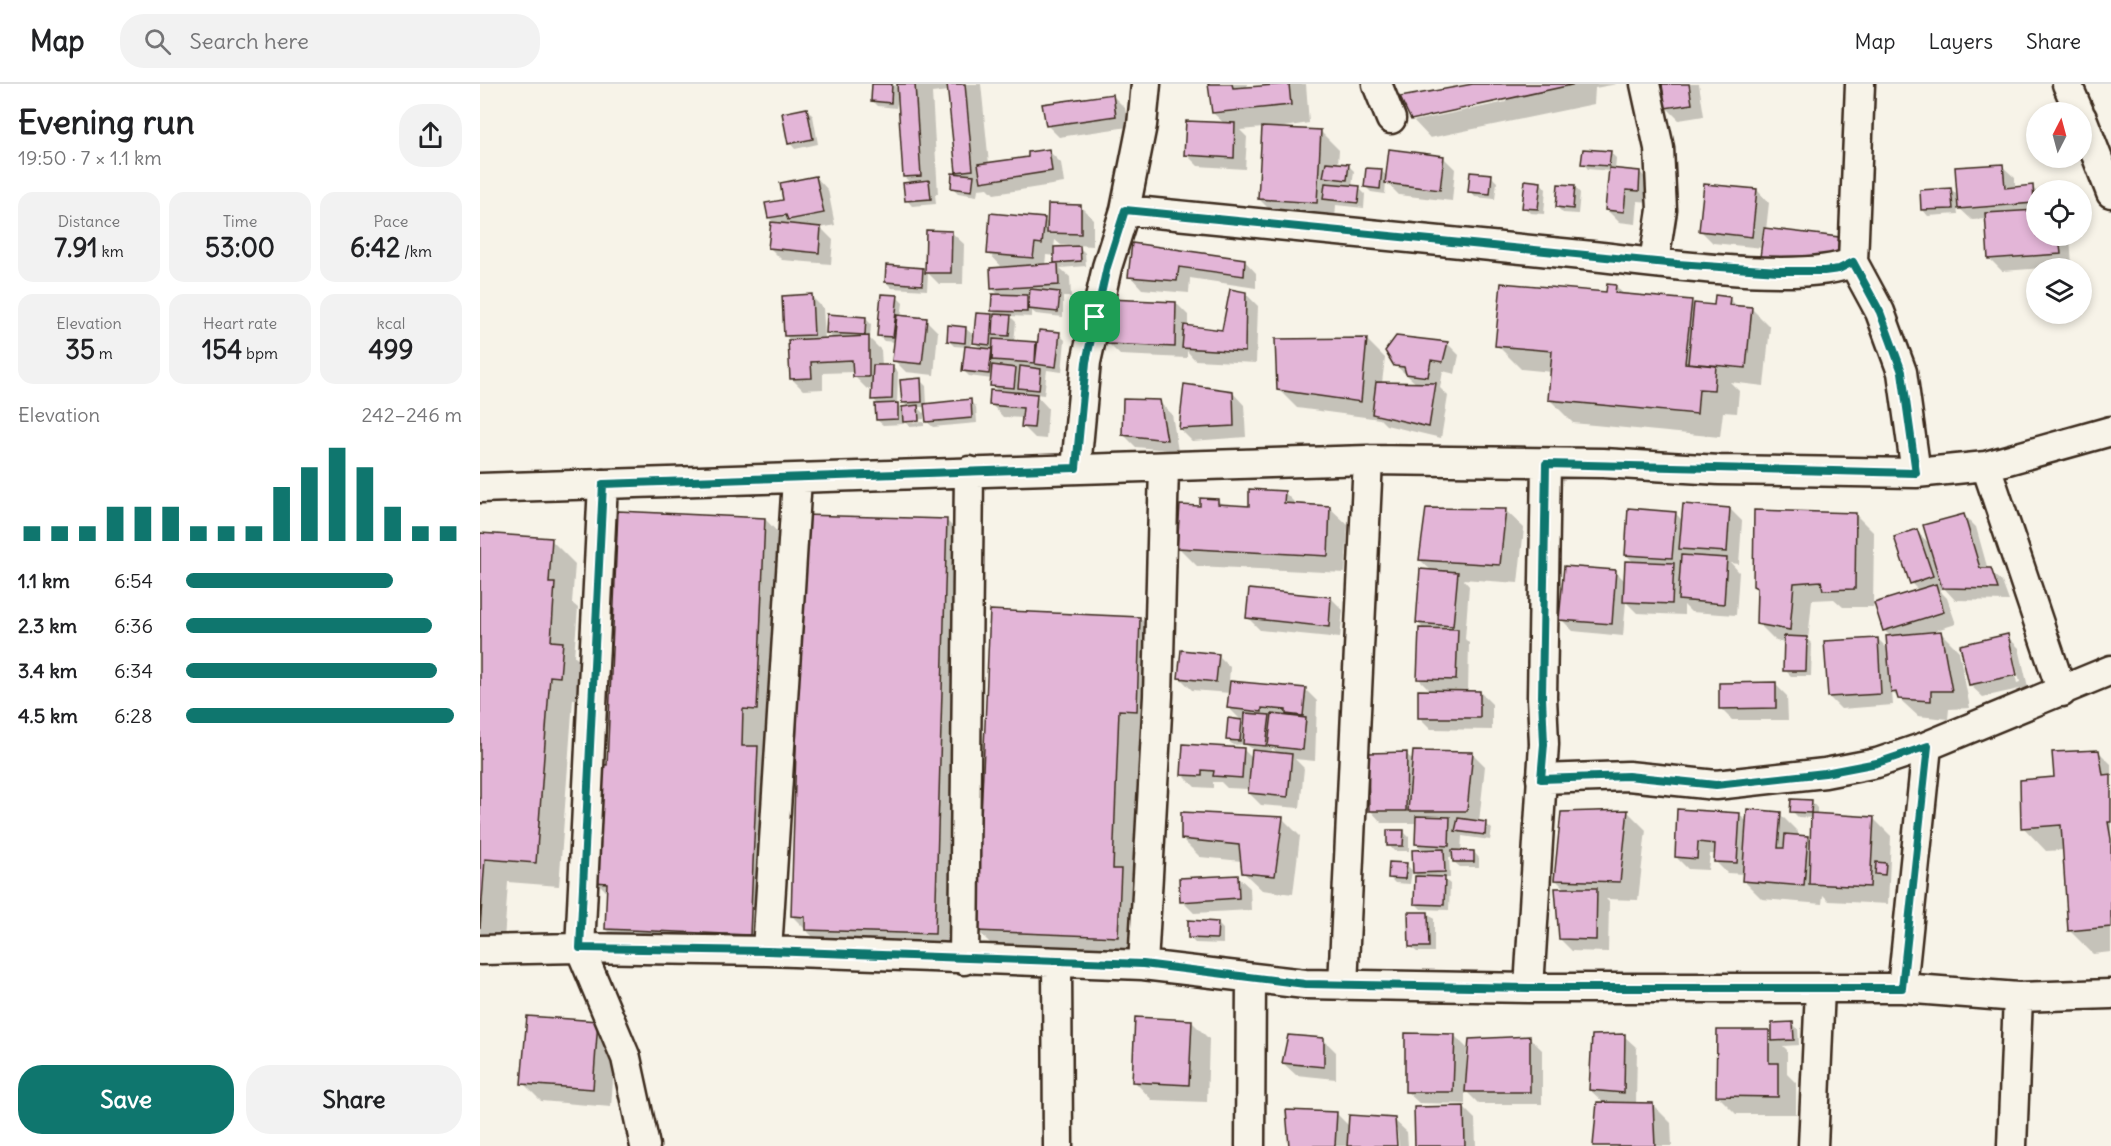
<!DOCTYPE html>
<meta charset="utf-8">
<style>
:root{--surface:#fff;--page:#f2f2f2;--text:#202124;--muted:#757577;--line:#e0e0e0;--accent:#0f766e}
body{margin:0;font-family:Delius,sans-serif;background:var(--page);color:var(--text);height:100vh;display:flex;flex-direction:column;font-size:22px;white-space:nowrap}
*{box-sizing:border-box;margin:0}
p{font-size:20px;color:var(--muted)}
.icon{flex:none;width:33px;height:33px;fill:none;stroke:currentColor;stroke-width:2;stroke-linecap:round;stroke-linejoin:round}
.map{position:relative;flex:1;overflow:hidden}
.side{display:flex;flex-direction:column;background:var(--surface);width:480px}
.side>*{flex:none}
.needle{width:39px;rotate:6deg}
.buttons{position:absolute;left:1546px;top:18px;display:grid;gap:12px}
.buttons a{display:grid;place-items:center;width:66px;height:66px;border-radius:50%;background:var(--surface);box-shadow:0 3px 9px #0003;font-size:30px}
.pin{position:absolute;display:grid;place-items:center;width:51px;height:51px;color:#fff;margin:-26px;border-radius:12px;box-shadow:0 3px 9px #0006}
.round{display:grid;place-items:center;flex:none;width:63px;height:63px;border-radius:24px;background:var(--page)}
.headline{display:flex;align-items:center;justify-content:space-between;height:102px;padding:0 18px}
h1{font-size:33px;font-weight:700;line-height:45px}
.figures{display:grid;grid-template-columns:repeat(3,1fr);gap:9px;height:102px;padding:6px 18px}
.figures div{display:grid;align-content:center;border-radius:15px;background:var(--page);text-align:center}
.figures b{font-size:26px;font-weight:700}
.figures small{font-size:16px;font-weight:400}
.figures p{font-size:16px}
.chart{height:168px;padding:12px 18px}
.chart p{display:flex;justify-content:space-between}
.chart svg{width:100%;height:108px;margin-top:6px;stroke:var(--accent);stroke-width:6}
.button{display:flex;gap:12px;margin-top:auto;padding:12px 18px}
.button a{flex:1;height:69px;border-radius:24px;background:var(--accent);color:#fff;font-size:24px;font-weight:700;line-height:69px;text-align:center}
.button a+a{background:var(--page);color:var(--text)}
ul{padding:0 18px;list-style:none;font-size:20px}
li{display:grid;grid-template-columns:96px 72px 1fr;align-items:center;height:45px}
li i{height:15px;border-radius:8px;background:var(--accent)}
header{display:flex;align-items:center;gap:36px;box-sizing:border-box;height:84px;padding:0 30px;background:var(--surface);border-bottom:2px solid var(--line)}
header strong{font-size:28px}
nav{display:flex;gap:33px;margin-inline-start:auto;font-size:21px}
.search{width:420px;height:54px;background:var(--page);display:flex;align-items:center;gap:15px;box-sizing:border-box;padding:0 21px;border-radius:24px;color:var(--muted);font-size:22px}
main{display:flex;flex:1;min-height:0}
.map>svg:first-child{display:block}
.shadow{fill:#0003;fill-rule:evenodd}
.building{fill:#e3b5d7;stroke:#3b2a1e;stroke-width:1.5}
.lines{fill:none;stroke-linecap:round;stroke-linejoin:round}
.minor-casing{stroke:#3b2a1e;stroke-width:33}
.minor{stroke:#f7f3e8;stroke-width:28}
.route-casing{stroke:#fff;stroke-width:12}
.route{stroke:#0f766e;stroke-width:8}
</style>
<header>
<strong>Map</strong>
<div class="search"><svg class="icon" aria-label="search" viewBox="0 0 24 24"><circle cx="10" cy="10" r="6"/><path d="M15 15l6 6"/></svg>Search here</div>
<nav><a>Map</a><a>Layers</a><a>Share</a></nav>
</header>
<main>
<section class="side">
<div class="headline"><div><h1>Evening run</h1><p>19:50 · 7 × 1.1 km</p></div><a class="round"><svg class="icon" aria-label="share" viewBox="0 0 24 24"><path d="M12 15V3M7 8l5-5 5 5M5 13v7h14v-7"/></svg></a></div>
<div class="figures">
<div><p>Distance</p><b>7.91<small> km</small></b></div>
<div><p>Time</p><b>53:00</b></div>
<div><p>Pace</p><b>6:42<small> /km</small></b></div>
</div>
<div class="figures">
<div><p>Elevation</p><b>35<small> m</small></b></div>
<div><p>Heart rate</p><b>154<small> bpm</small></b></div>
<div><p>kcal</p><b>499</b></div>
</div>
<div class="chart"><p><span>Elevation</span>242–246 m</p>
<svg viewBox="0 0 160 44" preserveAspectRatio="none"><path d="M5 44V38M15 44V38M25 44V38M35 44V30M45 44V30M55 44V30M65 44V38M75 44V38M85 44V38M95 44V22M105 44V14M115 44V6M125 44V14M135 44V30M145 44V38M155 44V38"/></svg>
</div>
<ul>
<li><b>1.1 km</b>6:54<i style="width:75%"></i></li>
<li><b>2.3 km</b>6:36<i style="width:89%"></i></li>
<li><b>3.4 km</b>6:34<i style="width:91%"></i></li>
<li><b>4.5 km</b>6:28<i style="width:97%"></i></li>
</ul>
<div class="button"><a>Save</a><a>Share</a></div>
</section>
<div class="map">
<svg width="1631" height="1062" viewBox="0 0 1631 1062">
<rect width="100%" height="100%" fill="#f7f3e8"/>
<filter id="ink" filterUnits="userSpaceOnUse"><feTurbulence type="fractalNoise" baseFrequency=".0167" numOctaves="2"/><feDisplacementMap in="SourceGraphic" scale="12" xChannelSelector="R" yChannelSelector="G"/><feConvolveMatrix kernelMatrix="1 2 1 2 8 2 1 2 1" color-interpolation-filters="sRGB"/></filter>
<g filter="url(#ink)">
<!-- shadow -->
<path class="shadow" d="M394,0H413L419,6V0H501L509,80L550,74L569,67L581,79L584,99L514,110L508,104L498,105L497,112L478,109L472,103L481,91L477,87L469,7L452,9L458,110H455L456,120L432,122L427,116L431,99L424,93L419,9L416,24L398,22L392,16Z
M730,0H767L768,5L786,3L785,0H826L829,39L791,45L840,47L859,66L858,80L868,81L874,87L872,103L879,104L885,110L884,124L856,121L855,136L797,133L779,115L783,44L760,46L767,53L765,85L718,82L706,70L745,40L733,29Z
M1002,0H1137L1115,4L1114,20L950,54L934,37L1026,18V15L932,36L922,14Z
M1183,0H1219L1224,32L1199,36L1187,24Z
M633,12L645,24L648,43L579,53L567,41Z
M327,26L333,32L338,60L315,65L310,59Z
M1130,68L1136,74L1135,86L1160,88L1172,101L1170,118L1158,117L1156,140L1139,138L1127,126L1130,87L1108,85L1103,79Z
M963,73L975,85L972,117L919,111L906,98L905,110L891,108L886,103L901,87L908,93Z
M1522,82L1535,94V104L1552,103L1557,108V152H1590L1592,182L1522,187L1510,175L1507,135L1492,136L1477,122L1478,130L1448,132L1443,126L1471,105L1479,113Z
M1011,92L1017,98L1015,115L995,113L990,107Z
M336,93L348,106L355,141L341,144L353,156L351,180L302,176L290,164L296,140L289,134L305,117Z
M1061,99L1066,105L1064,130L1050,129L1044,123Z
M1095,103L1100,109L1098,130L1083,129L1077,123Z
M1277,106L1289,119L1286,146L1358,155L1371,167L1294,185L1282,173L1283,164L1233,159L1221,147Z
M601,123L613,135V162L597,161L605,169L606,182L580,184L590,193L591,213H583V233L556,230L552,227V233L530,232L536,238L534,258L556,259L559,262L579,250L585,256L582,288L567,286L564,311L555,310L568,324L566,355L555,354L543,342L544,334L523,333L511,320L519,308L512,301V295L489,292L483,286L486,263L474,262L468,256L486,245L492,250L491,264L501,265L495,258L512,232L515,235L516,230L512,226L520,212L513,205L529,182H521L509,169L564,136L569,140ZM575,156L581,161H589V164H574ZM566,171L576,172L579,181L565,182Z
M448,147L471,148L484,160L483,200H459L448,189L447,206L412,204L406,198L442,186L447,190Z
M653,161L764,176L776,189V204L710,194L709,209L662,205L650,192Z
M1136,202L1145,212L1211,218L1216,223H1236L1249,214L1258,223L1272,225L1290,243L1284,302L1250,298L1259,307L1257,329L1243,328L1240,353L1093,339L1070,316L1072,288L1041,285L1017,261L1127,210Z
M765,209L778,222L776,279L715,276L707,267V274L640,271L628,259L696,219L708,231V243L743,248Z
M331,212L343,224L345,256H355L348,249L385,234L391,240L390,255L401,266L402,282H412L418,288L417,320L424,327L429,324L423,318L440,296L446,302L447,321L490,317L496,323L497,339L453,343L447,338L445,323H438L444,329V335L428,336V339L444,338V342L430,343L423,336L424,340L403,341L397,336L399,321L393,315V305H387L375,293L374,288L343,289V305L323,306L311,294L312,258L306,252Z
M417,213L423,219L421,233L446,236L458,248L454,291L426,288L414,276L416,258L404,257L398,251Z
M887,256L905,274L902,299L937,300L915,281L967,259L979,271L975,290L963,287L960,304L968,312L961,354L906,341L900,335L817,324L799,306Z
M752,308L764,321L766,353L712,357L700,345Z
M679,318L692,330L698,367L656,363L644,351Z
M804,408L818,422L849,423L868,441L865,489L717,482L699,464L721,424L738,416L743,422L770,423Z
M1250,425L1262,437L1259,480L1251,479L1259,488L1256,531L1211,528L1204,521V531L1157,529L1146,518L1143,552L1093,547L1081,535L1136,488L1145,497L1155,479L1146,471L1195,429L1203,437Z
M1025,426L1044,444L1038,499L983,495L989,502L985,555L989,559L988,608H1000L1012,620V646L951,645L939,633L951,607L939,595L945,546L938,539L952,487L940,476Z
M1375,430L1394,449L1393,523H1363L1354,515L1332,516L1328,556L1332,560L1331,592H1311L1305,586V559L1296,557L1278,539L1279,506L1274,502Z
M1484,431L1496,443L1508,486L1522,498L1529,517L1475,516L1464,504L1459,506L1467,514L1476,540L1447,549H1461L1479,567L1490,624L1469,625L1468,635L1438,632L1412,608L1413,621L1361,625L1349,613L1398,555L1409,566L1411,553L1404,546L1439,507L1431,499L1436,447L1451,461Z
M285,435L308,459L300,649L286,648L285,672L293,874L150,868L126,845L128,809L116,797L129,683Z
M467,437L490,460L478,873L350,870L312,832Z
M0,451L71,456L95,480L92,519L98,524L94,572L106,583L104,616L93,615L79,802L28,798L23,872L0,871Z
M851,514L863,526L860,554L780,546L768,534Z
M660,534L684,558L662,876L522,871L498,847Z
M1527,552L1539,564L1548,603L1503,613L1490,601ZM1529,564H1532L1540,598L1537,599Z
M738,571L750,583L749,598L825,605L837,617L835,677L815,675L824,684L820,724L781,721L769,709V705L747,704L741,698H733V704L715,703L702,690L763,665L772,674L773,665L765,660L753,661L747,655L761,637L766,642V636H761L749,624L750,609L712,606L700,594ZM792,664L799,670H791Z
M1295,600L1307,612L1308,636H1252L1240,624Z
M1619,668L1631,680V868L1613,870L1589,846L1584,766L1566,767L1543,743L1576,695Z
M926,670L934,677L993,670L1005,682L999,738L1006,740L1012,745L1010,756L982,752L981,768H994L999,774V783H980L974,778V773H969L970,794H963L970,800L969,826L941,825L935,819L939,794L934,788L944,767L936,760L937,739H902L890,726Z
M1332,718L1337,724V731L1393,734L1411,752L1408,820L1349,817L1343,811L1342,820L1282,815L1264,797V790L1247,789L1235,777L1236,770H1230L1228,786L1208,785L1196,773L1199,727L1259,730L1268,739L1300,730L1318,748V752L1327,753L1332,758L1333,734L1318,733L1312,727Z
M1148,728L1166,746L1158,816L1126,815L1129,818L1128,868L1092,867L1080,855L1085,805L1075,795Z
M802,734L820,752L813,810L782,806L763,788L762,777L720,773L702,755Z
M923,747L929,753V767H914L909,761Z
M926,781L932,786L930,800L915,799L909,793Z
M757,792L770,804L771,826L714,829L702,817Z
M948,829L954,835V868H937L931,863Z
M737,839L743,845V860L715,859L709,853Z
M711,937L729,955L727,1018L672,1016L654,997Z
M118,939L136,957L131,1023L61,1017L43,999Z
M1313,940L1318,945L1319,961L1303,962L1307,966V990L1316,999V1030H1256L1238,1012L1289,947L1294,952Z
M974,951L987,964L986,983L988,984L1050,954L1062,966V1020H999L985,1006V1020L939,1019L926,1007Z
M1144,952L1157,964L1156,1020H1172L1191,1039L1192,1062H1114L1124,1019L1110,1006Z
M844,956L856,968V995L816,991L803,979Z
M983,1023L995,1035L996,1062H937Z
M856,1029L870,1043L914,1036L927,1048L928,1062H919L917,1045H914L916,1062H811Z"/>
<!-- building -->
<path class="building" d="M392,0H412L411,19L391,17Z
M417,0H435L441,92L423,93Z
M467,0H485L493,86L476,88Z
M728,0H752L753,4L809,0L811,21L732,29Z
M993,0H1096L931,36L920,13Z
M1182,0H1209L1212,20L1185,24Z
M633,10L636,32L566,42L562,20Z
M327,24L333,55L308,60L302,29Z
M706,37L755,39L754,74L704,71Z
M782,43L841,46L837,119L778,115Z
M569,65L572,87L501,98L498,80L548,73V68Z
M909,65L964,72L960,106L905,99Z
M1103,65L1131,67L1129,82L1101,80Z
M846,78L869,80L867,96L843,93Z
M1523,80L1525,104L1553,101L1554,119L1478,125L1475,83Z
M886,84L902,85L900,105L884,103Z
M1129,84L1160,87L1159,107L1146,106L1144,128L1125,126Z
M990,88L1012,90L1010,110L988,108Z
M472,89L494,91L492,107L471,104Z
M336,92L344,129L308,136L306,131L288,134L285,119L303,116L300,99Z
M449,96L451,115L425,117L423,99Z
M1045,96L1061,98L1058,125L1042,124Z
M845,99L880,102L878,119L843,115Z
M1078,100L1095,101L1093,125L1076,123Z
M1224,100L1277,105L1272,153L1219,147Z
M1471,104L1473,125L1441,126L1440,106Z
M568,120L601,121V150L567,149Z
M1557,126V152H1579L1581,170L1508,175L1505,129Z
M510,129L565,134L562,160L555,159L553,174L507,170Z
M291,138L341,143L339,169L288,164Z
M1284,144L1359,153L1356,182L1280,173Z
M446,146L472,147L471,189H445Z
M652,159L765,175L764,192L699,183L697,197L648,193Z
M600,162L601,177L574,179V163Z
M578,179L579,201L511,205L510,184Z
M406,181L443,184L442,201L405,198Z
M1021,199L1126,208L1127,200L1136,201L1135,209L1212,216L1205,279L1236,282L1234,306L1219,305L1217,330L1068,316L1072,267L1015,262Z
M550,205L580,208L578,228L548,225Z
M750,205L766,208L765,268L702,264L704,241L742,246Z
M332,210L334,251L304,252L302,212Z
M401,210L418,211L413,253L397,252Z
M512,210L547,211V228L511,227Z
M1235,211L1250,213L1249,221L1272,223L1266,284L1208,279L1214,219L1234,221Z
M628,215L696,218L695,263L627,260Z
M496,229L512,230L510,261L493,259Z
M347,230L386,233L385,251L346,249Z
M514,230L531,231L529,252L513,251Z
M417,231L447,234L442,280L412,277Z
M468,241L486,243L485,259L467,257Z
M559,246L580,248L576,283L555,280Z
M389,252V293H373L372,276L331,278L332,294L310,295L308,256Z
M916,252L968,258L963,278L951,276L948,293L926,290L924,283L914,282L905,267Z
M887,254L881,318L797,306L795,255Z
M513,255L556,258L555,279L512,276Z
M485,262L512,265L509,290L482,287Z
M393,281H413L412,315L391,316Z
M512,281L536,284L534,304L510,302Z
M540,282L561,285L559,306L538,304Z
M441,294L442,318L422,319L420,296Z
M896,298L956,299L949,343L892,330Z
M704,300L753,307L754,342L699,345Z
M510,306L557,310L554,344L541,343L543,324L509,321Z
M491,315L492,334L446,338L444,320Z
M643,315L680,316L687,356L642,351Z
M418,319V335L396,336L395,320Z
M438,321L439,337L423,338L422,323Z
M769,405L805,407L804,419L850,422L848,472L697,464L700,421L720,422V414L738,415V420L769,422Z
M1203,420L1250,424L1247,468L1199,465Z
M946,424L1026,425L1020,481L939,476Z
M1148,424L1196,428L1192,474L1145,471Z
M1274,426L1376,429L1375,505L1343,506L1341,497L1314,499L1310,546L1276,540L1277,504L1273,502Z
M138,427L285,434L277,626L263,625L262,662H278L270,851L125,845L127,799L115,798L112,680L127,681Z
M1484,430L1500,484H1511L1518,505L1462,504L1443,441Z
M323,431L467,435L455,850L325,846V833L311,832Z
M1437,445L1453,492L1430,500L1414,453Z
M0,449L72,454L69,499H75L71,557L83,558L80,593L70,592L56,779L5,775L0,844Z
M1201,471L1247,474L1244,520L1198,516Z
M1145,477L1194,479L1192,520L1143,518Z
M1084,482L1136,486L1132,540L1079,536Z
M940,485L978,488L973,542L936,539Z
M1456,500L1464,528L1403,547L1394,519Z
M769,505L851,513L849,543L766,534Z
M510,526L660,533L657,627L639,626L633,785H641L638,853L496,847Z
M939,544L978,545L976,596L937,595Z
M1461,547L1472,607H1451V617L1418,615L1416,608L1411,609L1406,552Z
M1528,550L1537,591L1489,601L1480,561Z
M1304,552L1327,553L1326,587H1303Z
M1398,554L1401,610L1348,613L1344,557Z
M701,566L739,570L736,598L698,594Z
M750,597L826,604L823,632L806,630V626L782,624V628L747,624Z
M1296,598V624L1239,625V599Z
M938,606L1000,607V634H938Z
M765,629L790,631L786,662L763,660Z
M792,630L826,634L823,666L788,662Z
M748,634L762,636L760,657L746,656Z
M703,660L764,664L762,694L733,692L734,687L722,686V692L701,691Z
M772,666L812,670L808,713L768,709Z
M1619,666L1623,691L1631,690V738H1628L1631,755V843L1588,847L1581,741L1541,744L1540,696L1574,693L1572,668Z
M933,667L993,668L987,727H928Z
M927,668L926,727H889L888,669Z
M1311,715L1332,716L1331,729L1310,728Z
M1197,725L1260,729L1257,779L1234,778L1235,760L1218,758L1217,775L1195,773Z
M1267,725L1301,728L1298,764H1304L1305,750L1328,752L1324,802L1262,797Z
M1148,726L1140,798L1074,796L1081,728Z
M701,728L803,733L795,792L762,789L759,761L701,755Z
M1331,729L1394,733L1390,803L1329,800Z
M936,732L970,733L969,762L935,760Z
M978,734L1006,738L1005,751L975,747Z
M907,746H924L923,762H907Z
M964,765L965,788L933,789L932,766Z
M972,766L994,767V778H973Z
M909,778L927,779L925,795L908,794Z
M1396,778L1406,779L1405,791L1395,790Z
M758,791L759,814L700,818L699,794Z
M935,792L965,793L964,821L934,820Z
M1075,804H1117L1116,856L1079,855Z
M928,828H948L949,863H929Z
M708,836L738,838L737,855L708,854Z
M47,932L118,937L113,1005L41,1000Z
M655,933L712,936L709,1001L652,998Z
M1313,938L1314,956L1292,957V939Z
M1237,946H1289V979H1298V1013L1236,1012Z
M925,949L975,950L973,1008H925Z
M1145,950L1144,1009L1109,1006L1112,951Z
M808,951L844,954V983L802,979Z
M1050,952V1008H985L989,955Z
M1117,1018L1173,1019L1175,1062H1113Z
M984,1022L985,1062H935L934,1023Z
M806,1026L857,1028L855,1062H809Z
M869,1031L915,1034L917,1062H867Z"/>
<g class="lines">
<!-- minor casing -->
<g class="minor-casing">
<path id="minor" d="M897,0L911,35
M1165,0L1179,64L1182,126L1174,178
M1380,0L1373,178L1400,228L1422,288L1436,389
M1587,0L1599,28
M1602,34L1631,109
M645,126C801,141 956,157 1112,172C1170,178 1325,201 1373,178
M1506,382L1582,608
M596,384L606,278L627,183L645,126L662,41L666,0
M123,400L100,864L146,974L165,1062
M0,404L888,376L1123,379L1239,386L1436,389L1506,382L1631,347
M1061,695L1148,692L1236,701L1345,689L1397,679L1447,662L1631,586
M0,866L100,864L287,867L663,881L825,900L1049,904H1422L1538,913L1631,910
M287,867L317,395
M484,876L489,387
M577,879L578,1062
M663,881L678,612L684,383
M863,901L888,376
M1049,904L1064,660L1062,613L1066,379
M1422,904L1447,662
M770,1062L771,894
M1333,1062L1340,905
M1532,1062L1538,913"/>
</g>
<!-- minor -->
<use href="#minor" class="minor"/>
</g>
</g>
<g class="lines" filter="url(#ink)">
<!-- route casing -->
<g class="route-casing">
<path id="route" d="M645,126L1197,180L1298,187H1344L1359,185L1373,178L1400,228L1422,288L1436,389L1066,380L1062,613L1064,660L1061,695L1148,692L1236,701L1345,689L1397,679L1448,662L1422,904H1049L825,900L663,880L287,867L100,864L123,400L596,384L606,278L627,183Z"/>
</g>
<!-- route -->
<use href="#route" class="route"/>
</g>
</svg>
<div class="buttons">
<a><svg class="needle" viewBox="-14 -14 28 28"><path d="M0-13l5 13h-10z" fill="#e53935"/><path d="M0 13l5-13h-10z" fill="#757577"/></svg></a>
<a><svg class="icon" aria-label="locate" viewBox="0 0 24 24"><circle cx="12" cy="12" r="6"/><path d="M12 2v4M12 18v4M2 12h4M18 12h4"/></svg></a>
<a><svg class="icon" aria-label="layers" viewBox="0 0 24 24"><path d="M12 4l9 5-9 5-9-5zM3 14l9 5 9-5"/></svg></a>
</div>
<div class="pin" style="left:615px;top:233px;background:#1e9e55"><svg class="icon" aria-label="arrive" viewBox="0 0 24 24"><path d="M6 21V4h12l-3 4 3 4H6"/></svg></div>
</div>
</main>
